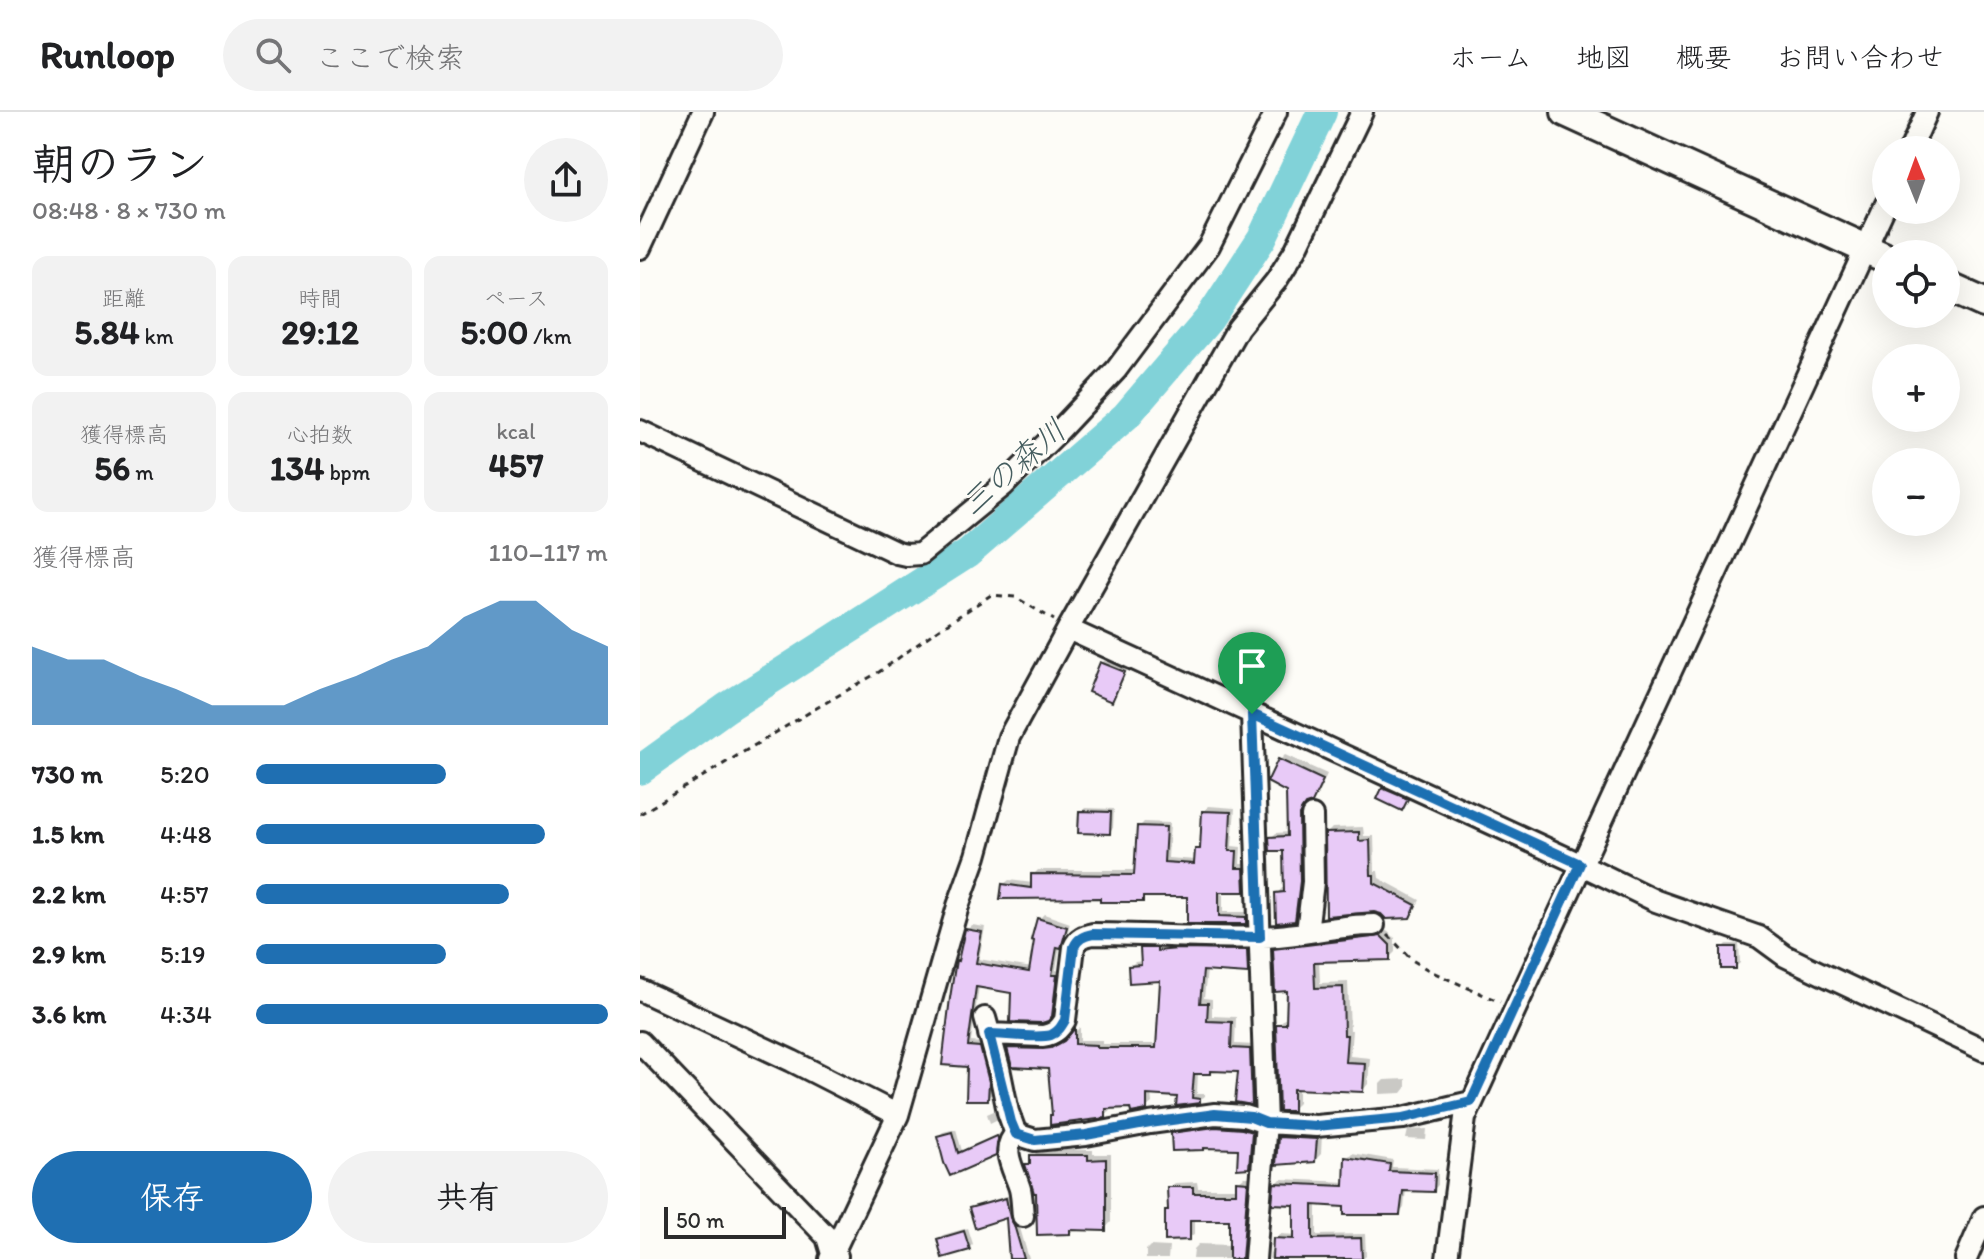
<!DOCTYPE html>
<html lang="ja">
<meta charset="utf-8">
<style>
:root{--surface:#fff;--page:#f2f2f2;--text:#202124;--muted:#757577;--line:#e0e0e0;--accent:#1f6fb2}
body{margin:0;font-family:Itim,"Klee One",sans-serif;background:var(--page);color:var(--text);height:100vh;display:flex;flex-direction:column;font-size:30px;white-space:nowrap}
*{box-sizing:border-box;margin:0}
p{font-size:26px;color:var(--muted)}
.icon{flex:none;width:44px;height:44px;fill:none;stroke:currentColor;stroke-width:2;stroke-linecap:round;stroke-linejoin:round}
.map{position:relative;flex:1;overflow:hidden}
.sheet{display:flex;flex-direction:column;background:var(--surface);width:640px}
.sheet>*{flex:none}
.needle{width:52px;rotate:359deg}
.tools{position:absolute;left:1232px;top:24px;display:grid;gap:16px}
.tools a{display:grid;place-items:center;width:88px;height:88px;border-radius:50%;background:var(--surface);box-shadow:0 8px 32px #0002;font-size:40px}
.scale{position:absolute;left:24px;bottom:20px;width:122px;box-sizing:border-box;padding-left:8px;border:4px solid #2b2b2b;border-top:0;font-size:22px;line-height:28px;white-space:nowrap;color:#2b2b2b;-webkit-text-stroke:6px #fdfcf7;paint-order:stroke}
.pin{position:absolute;display:grid;place-items:center;width:68px;height:68px;color:#fff;margin:-82px -34px;border-radius:50% 50% 50% 0;rotate:-45deg;box-shadow:0 0 8px #0007}
.pin .icon{rotate:45deg}
.round{display:grid;place-items:center;flex:none;width:84px;height:84px;border-radius:42px;background:var(--page)}
.head{display:flex;align-items:center;justify-content:space-between;height:136px;padding:0 32px}
h1{font-size:44px;font-weight:800;line-height:60px}
.metrics{display:grid;grid-template-columns:repeat(3,1fr);gap:12px;height:136px;padding:8px 32px}
.metrics div{display:grid;align-content:center;border-radius:16px;background:var(--page);text-align:center}
.metrics b{font-size:34px;font-weight:800}
.metrics small{font-size:22px;font-weight:400}
.metrics p{font-size:22px}
.chart{height:224px;padding:16px 32px}
.chart p{display:flex;justify-content:space-between}
.chart svg{width:100%;height:144px;margin-top:8px;fill:var(--accent);opacity:.7}
.primary-button{display:flex;gap:16px;margin-top:auto;padding:16px 32px}
.primary-button a{flex:1;height:92px;border-radius:48px;background:var(--accent);color:#fff;font-size:32px;font-weight:800;line-height:92px;text-align:center}
.primary-button a+a{background:var(--page);color:var(--text)}
ul{padding:0 32px;list-style:none;font-size:26px}
li{display:grid;grid-template-columns:128px 96px 1fr;align-items:center;height:60px}
li i{height:20px;border-radius:10px;background:var(--accent)}
header{display:flex;align-items:center;gap:48px;box-sizing:border-box;height:112px;padding:0 40px;background:var(--surface);border-bottom:2px solid var(--line)}
header strong{font-size:38px}
nav{display:flex;gap:44px;margin-inline-start:auto;font-size:28px}
.search{width:560px;height:72px;background:var(--page);display:flex;align-items:center;gap:20px;box-sizing:border-box;padding:0 28px;border-radius:44px;color:var(--muted);font-size:30px}
main{display:flex;flex:1;min-height:0}
.map>svg:first-child{display:block}
.shadow{fill:#0003}
.lines{fill:none;stroke-linecap:round;stroke-linejoin:round}
.river{stroke:#81d2d8;stroke-width:30}
.building{fill:#e8caf7;stroke:#2b2b2b;stroke-width:2}
.street-casing{stroke:#2b2b2b;stroke-width:26}
.secondary-casing{stroke:#2b2b2b;stroke-width:34}
.path{stroke:#2b2b2b;stroke-width:3;stroke-dasharray:6 6;stroke-linecap:butt}
.street{stroke:#fdfcf7;stroke-width:20}
.secondary{stroke:#fdfcf7;stroke-width:28}
.route-casing{stroke:#fff;stroke-width:16}
.route{stroke:#1f6fb2;stroke-width:10}
.labels{text-anchor:middle;stroke-width:6;stroke-linejoin:round;paint-order:stroke}
.water-label{font-size:32px;font-style:italic;fill:#455d5f;stroke:#fdfcf7}
</style>
<header>
<strong>Runloop</strong>
<div class="search"><svg class="icon" aria-label="search" viewBox="0 0 24 24"><circle cx="10" cy="10" r="6"/><path d="M15 15l6 6"/></svg>ここで検索</div>
<nav><a>ホーム</a><a>地図</a><a>概要</a><a>お問い合わせ</a></nav>
</header>
<main>
<section class="sheet">
<div class="head"><div><h1>朝のラン</h1><p>08:48 · 8 × 730 m</p></div><a class="round"><svg class="icon" aria-label="share" viewBox="0 0 24 24"><path d="M12 15V3M7 8l5-5 5 5M5 13v7h14v-7"/></svg></a></div>
<div class="metrics">
<div><p>距離</p><b>5.84<small> km</small></b></div>
<div><p>時間</p><b>29:12</b></div>
<div><p>ペース</p><b>5:00<small> /km</small></b></div>
</div>
<div class="metrics">
<div><p>獲得標高</p><b>56<small> m</small></b></div>
<div><p>心拍数</p><b>134<small> bpm</small></b></div>
<div><p>kcal</p><b>457</b></div>
</div>
<div class="chart"><p><span>獲得標高</span>110–117 m</p>
<svg viewBox="0 0 160 44" preserveAspectRatio="none"><path d="M0 44V20L10 24L20 24L30 29L40 33L50 38L60 38L70 38L80 33L90 29L100 24L110 20L120 11L130 6L140 6L150 15L160 20V44z"/></svg>
</div>
<ul>
<li><b>730 m</b>5:20<i style="width:54%"></i></li>
<li><b>1.5 km</b>4:48<i style="width:82%"></i></li>
<li><b>2.2 km</b>4:57<i style="width:72%"></i></li>
<li><b>2.9 km</b>5:19<i style="width:54%"></i></li>
<li><b>3.6 km</b>4:34<i style="width:100%"></i></li>
</ul>
<div class="primary-button"><a>保存</a><a>共有</a></div>
</section>
<div class="map">
<svg width="1344" height="1147" viewBox="0 0 1344 1147">
<rect width="100%" height="100%" fill="#fdfcf7"/>
<filter id="ink" filterUnits="userSpaceOnUse"><feTurbulence type="fractalNoise" baseFrequency=".0125" numOctaves="2"/><feDisplacementMap in="SourceGraphic" scale="16" xChannelSelector="R" yChannelSelector="G"/><feConvolveMatrix kernelMatrix="1 2 1 2 8 2 1 2 1" color-interpolation-filters="sRGB"/></filter>
<g filter="url(#ink)">
<!-- shadow -->
<path class="shadow" d="M466,547L488,555L476,583L472,588L462,551Z
M645,643L687,662L677,684L671,689L667,691L664,696V763L660,802L654,807L637,782L642,776H646L645,737L631,726L636,721L649,720L648,679L630,669L640,648Z
M748,673L770,683L761,696L740,686Z
M569,694L595,696L592,734L601,735L600,752H608L609,773L604,778H583V800H610V805L605,810H549V783H507L502,788L461,784L362,785L364,772L369,768L393,771V763L398,758H496L499,715L504,710L530,711L528,746L556,748L557,738L562,733L564,699Z
M445,696L474,697L473,716L469,720L441,700Z
M723,715L724,724H734L735,759H738L739,766L780,788L774,799L769,804L746,805L687,721L692,716Z
M404,802L430,811L425,829L420,834L416,858L421,859L416,897L407,907L373,879L339,874L331,930L344,931L353,964L352,982L347,986L329,953L304,951L327,818L332,813L345,815L339,847L392,856L399,807Z
M747,819L755,826V840L749,846L679,848L680,871L708,870L710,918H712L710,944L730,946L728,972L723,978L658,976V991L652,997L638,913L644,907H648L649,877L635,838L641,832Z
M507,832H521V834L544,833L612,834V855L607,860L567,858L564,886L572,887V904L596,905L595,932L615,933L617,986L612,991L600,958L572,957L558,960L557,982H565V984L559,989L539,983L511,981L512,991L506,996L492,993L471,995V999L465,1004L414,1002L410,955L369,936L374,931L409,933L418,931L430,925L440,915V928H462V932H518L522,867L490,855L495,850L503,849L502,837Z
M1087,832H1099L1100,851L1095,855L1083,836Z
M766,967V976L762,981L740,982V972L744,968Z
M356,998L358,1007L350,1011L347,1002Z
M582,1010L617,1015L614,1048L608,1054L600,1035L533,1022L539,1016Z
M316,1017L322,1039L361,1021L359,1037L355,1042L311,1062L299,1024L303,1020Z
M787,1017L786,1028L766,1027L768,1018Z
M646,1020L682,1022L681,1042L675,1048L640,1026Z
M398,1038H453V1042H471V1110L465,1117L433,1116L429,1120L398,1079L387,1053Z
M712,1041L753,1048L752,1055L798,1057V1073L793,1078H766L764,1096L759,1101L706,1093L677,1091V1123L725,1122L726,1144L723,1147H629L630,1141L634,1137L635,1127L640,1122L656,1123V1091L636,1072L641,1067L706,1070L707,1046Z
M604,1065H613L609,1147H605L600,1136V1147H553L554,1137L559,1132L591,1133V1106H555V1121L549,1126L530,1096L529,1076L535,1071L557,1070L558,1076H598V1070Z
M370,1083L374,1101L378,1109L389,1147H371L368,1104L332,1097L336,1093Z
M328,1116L333,1132L329,1136L299,1127L303,1123Z
M510,1134L529,1135L528,1147H506V1138Z"/>
<g class="lines">
<!-- river -->
<path class="river" d="M0,658L86,596L328,441L486,304L569,207L622,126L682,0"/>
</g>
<!-- building -->
<path class="building" d="M460,550L485,560L472,590L448,580Z
M638,647L683,668L672,691L665,693L659,703L660,769L655,809L636,811L635,781L644,780L643,739H630L629,725L647,724L646,680L627,670Z
M742,676L768,687L762,699L737,687Z
M439,699L471,700L470,722L438,721Z
M562,699L591,700L589,739H597L596,756H604L605,780H579V804L606,805V812H547V785H503V790H460V786L360,787L362,772L391,776V762L494,763L497,714L526,715L524,750L554,752L555,737H560Z
M719,720V729L730,728L731,763H734V771L776,793L770,806L746,807L741,802L734,800L686,804L685,721Z
M397,806L427,815L421,836L417,835L412,863H417L412,904L408,909L402,911L370,910L371,881L336,875L328,934L340,935L349,970L348,988H326L327,955L302,953L310,886L316,848L318,849L325,817L342,820L336,851L389,860L394,829L391,828Z
M741,824L750,833V848L674,850L675,876L703,875L704,923H707L705,950L725,951L723,980L653,977V999H639L636,912H646L647,879L635,880L633,837Z
M1081,835H1096V857H1081Z
M500,836H517V839L538,837L607,838L608,862L563,859L560,891H568L567,909L592,910L591,936L610,937L612,993L595,990L598,960L571,959V962H554L552,986L560,987V991L536,994L537,985L507,983V998L491,1001L490,996L466,997V1006L410,1013V1003H412L408,957L372,955L367,936L403,937L411,936L424,929L435,916V932L457,933V936H516L520,869L489,871L488,854L501,853Z
M575,1015L602,1017L612,1020L609,1056L597,1057L598,1037L564,1036V1038L532,1039L531,1021Z
M312,1020L318,1041L356,1024L358,1027L356,1044L310,1064L304,1051L297,1024Z
M638,1025L677,1027L675,1050L636,1053Z
M390,1043H448V1048L466,1047V1119L430,1118V1122L397,1123L396,1081H394L385,1052H390Z
M705,1045L750,1052L749,1059L795,1061L794,1080L763,1079L760,1103H704V1095L673,1093V1127L721,1126L722,1147H632L633,1126L654,1127V1093L632,1092L634,1071L704,1074Z
M596,1069L608,1070L602,1147H589V1108H550V1128L525,1129V1098H528L527,1075H553V1081H596Z
M366,1086L370,1106L374,1113L384,1147H369L366,1106L335,1116L329,1096Z
M324,1119L330,1138L302,1146L297,1127Z"/>
<g class="lines">
<!-- street casing -->
<g class="street-casing">
<path id="street" d="M1270,38L1287,0
M0,136L63,0
M0,319L257,441L266,443L280,442L363,374L416,322L476,258L569,134L636,0
M428,517L940,752L1016,789L1119,825L1145,844L1178,860L1344,938
M612,602L626,1011L615,1147
M667,820L673,770L672,704
M0,878L152,949L258,1003
M345,906L359,956L368,1000L376,1022L395,1028L446,1023L510,1011L575,1002L604,1004L626,1011L676,1014L763,1006L831,990
M349,922L403,924C414,922 419,918 425,908L434,835C438,826 444,824 453,822C508,822 567,827 622,825C660,824 696,813 734,813
M0,930L187,1125L192,1142L197,1144
M376,1022C359,1037 375,1059 380,1077C382,1085 382,1095 383,1104
M190,1147L258,1003L318,794L336,744L369,625L428,517L598,216L636,169L656,137L722,0
M807,1147L825,1006L1246,92
M1326,1147L1344,1105"/>
</g>
<!-- secondary casing -->
<g class="secondary-casing">
<path id="secondary" d="M926,0L1246,146
M1306,174L1344,191"/>
</g>
<!-- path -->
<path class="path" d="M0,702L180,594L239,560L296,519L351,483L375,485L414,508
M748,823L772,848L790,859L860,890"/>
<!-- street -->
<use href="#street" class="street"/>
<!-- secondary -->
<use href="#secondary" class="secondary"/>
</g>
</g>
<g class="lines" filter="url(#ink)">
<!-- route casing -->
<g class="route-casing">
<path id="route" d="M612,602L940,752L831,990L763,1006L676,1014L626,1011L611,1005L575,1002L510,1011L446,1023L395,1028L376,1022L371,1010L349,922C363,922 399,927 411,923C418,920 421,915 425,908L434,835C438,826 444,824 453,822L620,825Z"/>
</g>
<!-- route -->
<use href="#route" class="route"/>
</g>
<g class="labels">
<!-- water labels -->
<g class="water-label">
<text transform="translate(373 355) rotate(-41)" y="11">三の森川</text>
</g>
</g>
</svg>
<div class="tools">
<a><svg class="needle" viewBox="-14 -14 28 28"><path d="M0-13l5 13h-10z" fill="#e53935"/><path d="M0 13l5-13h-10z" fill="#757577"/></svg></a>
<a><svg class="icon" aria-label="locate" viewBox="0 0 24 24"><circle cx="12" cy="12" r="6"/><path d="M12 2v4M12 18v4M2 12h4M18 12h4"/></svg></a>
<a>+</a>
<a>−</a>
</div>
<div class="scale">50 m</div>
<div class="pin" style="left:612px;top:602px;background:#1e9e55"><svg class="icon" aria-label="arrive" viewBox="0 0 24 24"><path d="M6 21V4h12l-3 4 3 4H6"/></svg></div>
</div>
</main>
